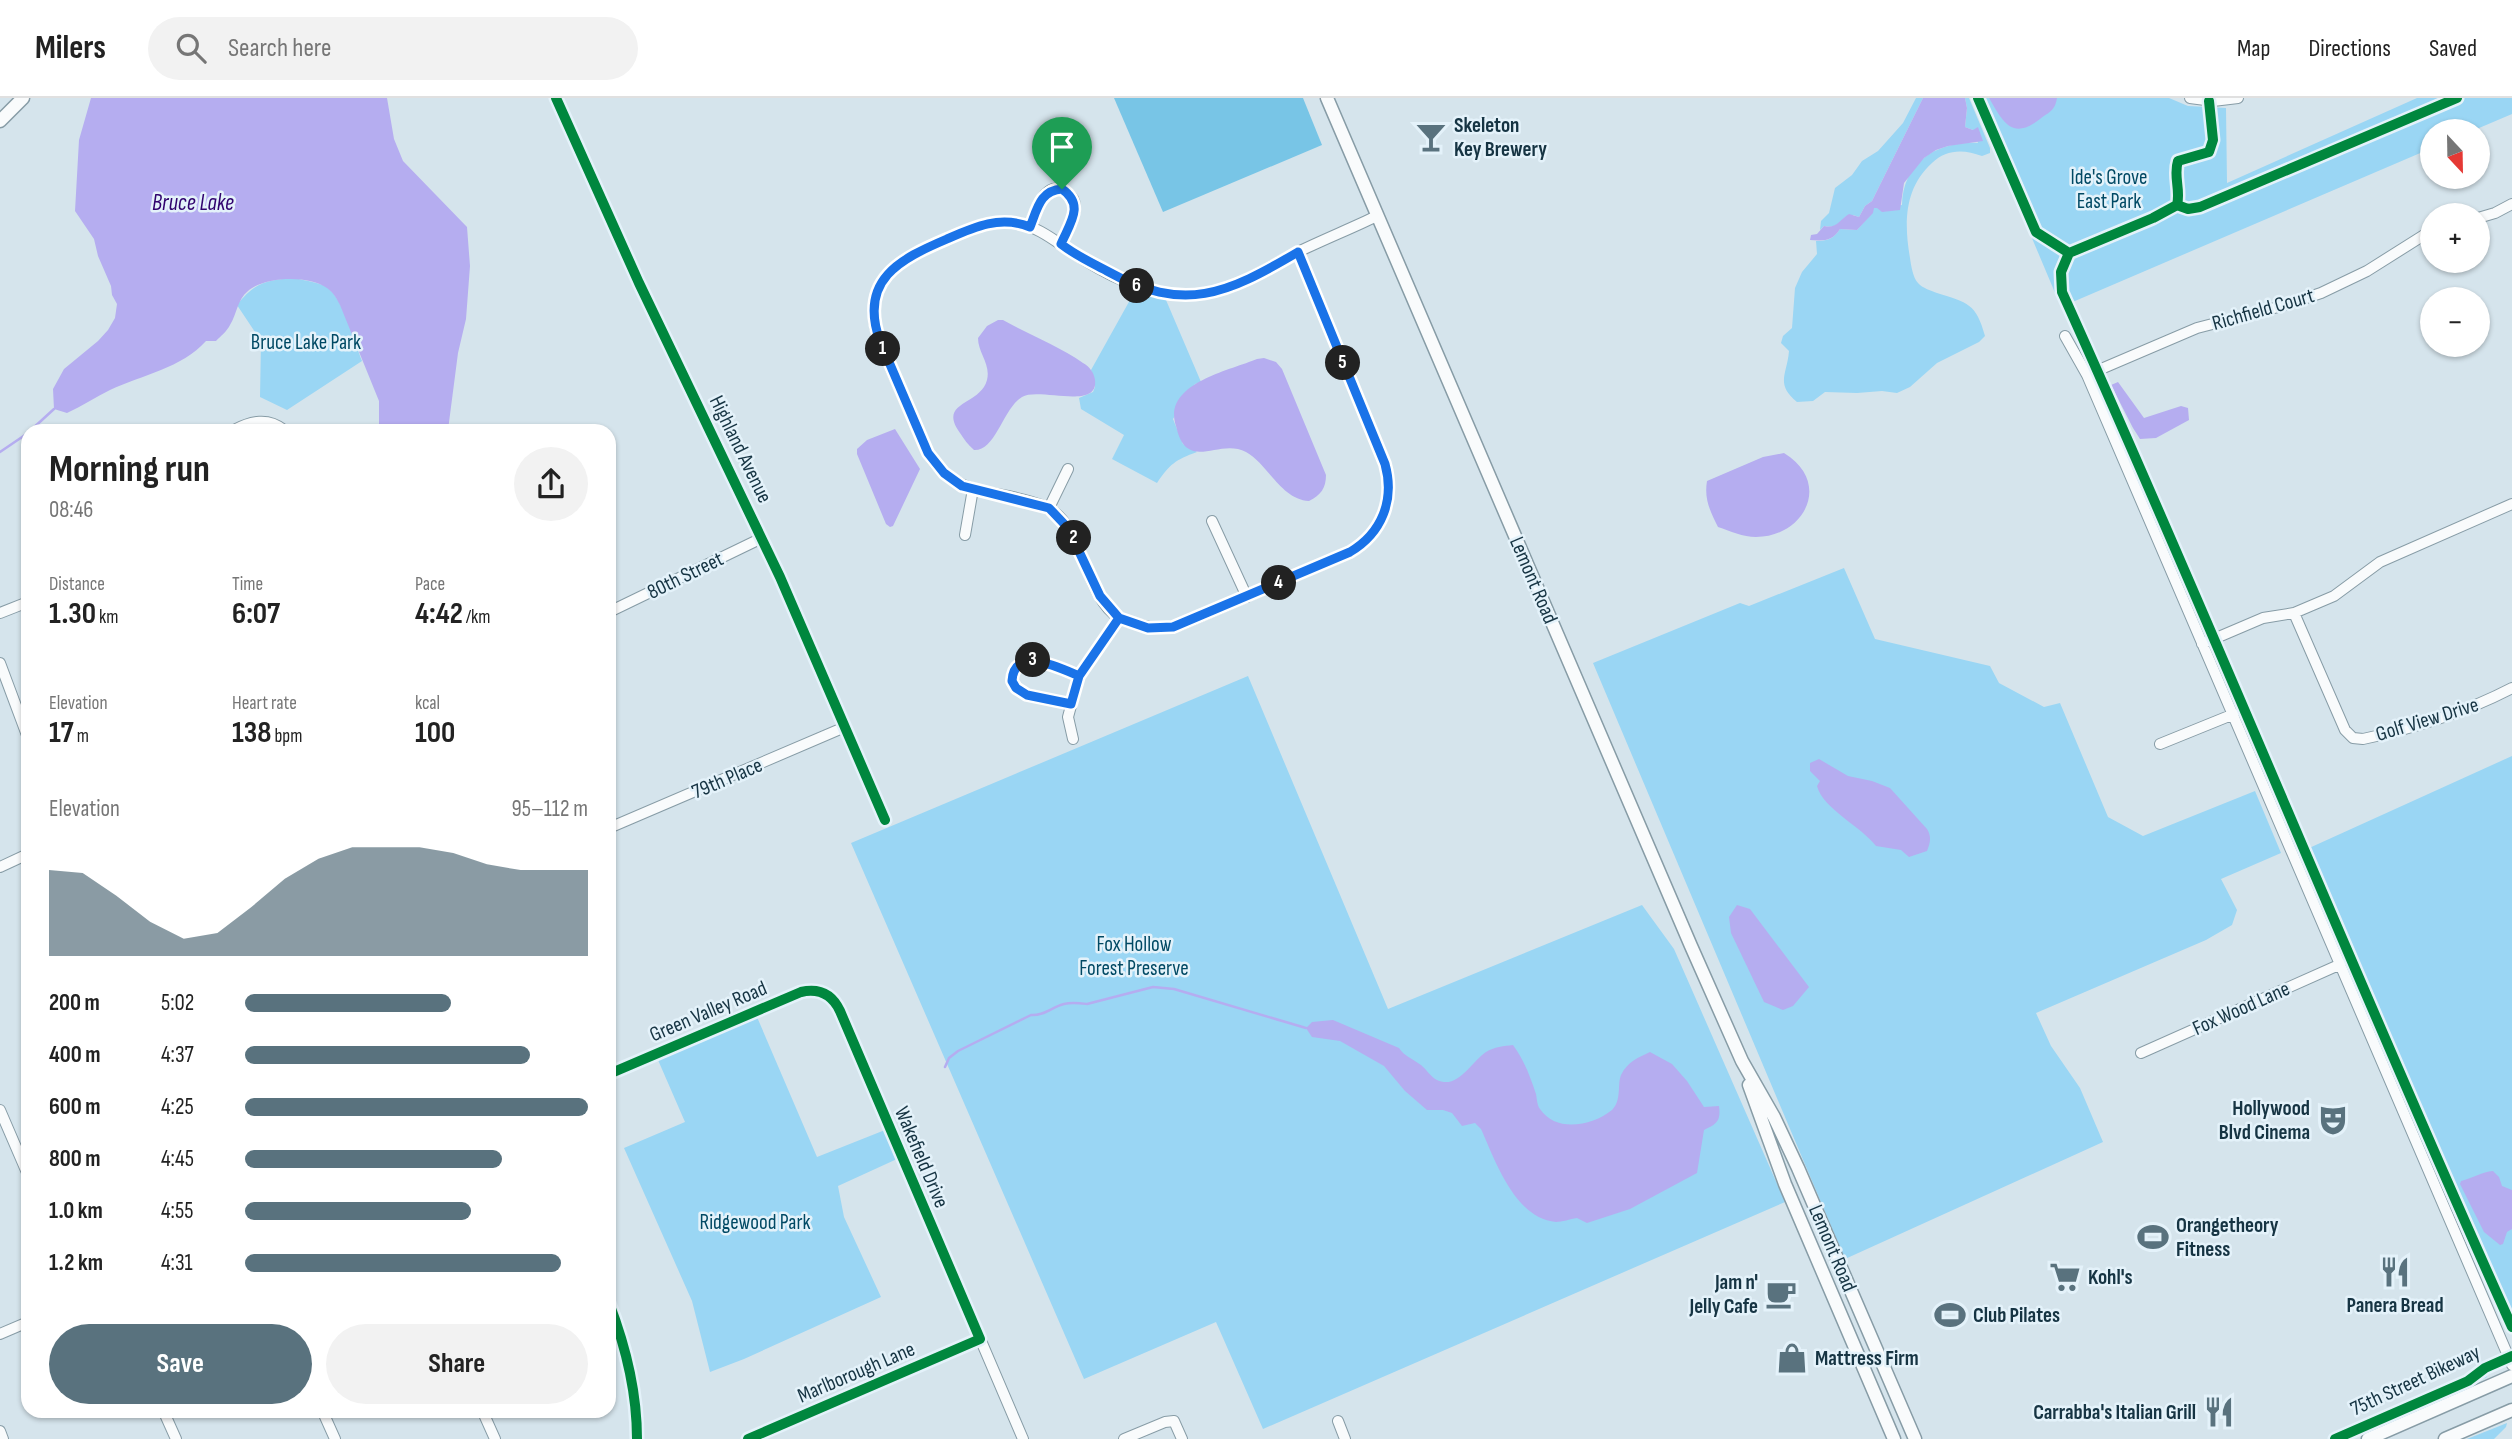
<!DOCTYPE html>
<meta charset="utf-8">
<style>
:root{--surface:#fff;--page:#f2f2f2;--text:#222;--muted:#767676;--line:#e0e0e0;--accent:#59727e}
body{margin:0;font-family:"Sofia Sans Condensed",sans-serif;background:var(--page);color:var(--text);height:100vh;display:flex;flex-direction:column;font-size:26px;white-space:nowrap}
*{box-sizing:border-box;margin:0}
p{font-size:23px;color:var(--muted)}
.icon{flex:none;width:38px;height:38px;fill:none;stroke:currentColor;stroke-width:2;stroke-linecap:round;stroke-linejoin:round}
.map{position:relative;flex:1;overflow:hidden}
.details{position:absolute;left:21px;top:326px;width:595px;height:994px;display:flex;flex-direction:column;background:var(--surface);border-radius:21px;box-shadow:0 2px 5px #0004}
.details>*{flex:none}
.needle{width:46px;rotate:158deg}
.controls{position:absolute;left:2420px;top:21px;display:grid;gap:14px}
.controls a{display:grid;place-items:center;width:70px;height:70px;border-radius:50%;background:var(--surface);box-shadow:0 2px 5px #0004;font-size:35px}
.pin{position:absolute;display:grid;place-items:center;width:60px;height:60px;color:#fff;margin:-72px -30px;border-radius:50% 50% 50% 0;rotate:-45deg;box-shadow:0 0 7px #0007}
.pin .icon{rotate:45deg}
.km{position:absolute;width:35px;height:35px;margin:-18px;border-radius:50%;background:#222;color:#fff;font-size:19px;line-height:35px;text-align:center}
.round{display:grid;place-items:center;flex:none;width:74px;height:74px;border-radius:37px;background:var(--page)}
.overview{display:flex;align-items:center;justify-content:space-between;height:119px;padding:0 28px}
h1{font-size:38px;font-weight:700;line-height:52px}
.stats{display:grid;grid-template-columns:repeat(3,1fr);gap:10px;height:119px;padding:7px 28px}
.stats div{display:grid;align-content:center}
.stats b{font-size:30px;font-weight:700}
.stats small{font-size:19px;font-weight:400}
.stats p{font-size:19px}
.chart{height:196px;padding:14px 28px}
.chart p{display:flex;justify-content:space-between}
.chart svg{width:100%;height:126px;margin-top:7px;fill:var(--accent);opacity:.7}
.cta{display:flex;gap:14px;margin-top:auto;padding:14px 28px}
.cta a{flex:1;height:80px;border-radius:42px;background:var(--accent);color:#fff;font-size:28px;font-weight:700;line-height:80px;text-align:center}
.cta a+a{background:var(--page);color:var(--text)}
ul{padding:0 28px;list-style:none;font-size:23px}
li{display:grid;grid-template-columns:112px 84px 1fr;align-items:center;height:52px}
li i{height:18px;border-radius:9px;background:var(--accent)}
header{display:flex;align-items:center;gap:42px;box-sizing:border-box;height:98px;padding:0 35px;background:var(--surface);border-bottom:2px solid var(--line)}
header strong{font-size:33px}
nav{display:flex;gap:38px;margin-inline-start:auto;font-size:24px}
.search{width:490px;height:63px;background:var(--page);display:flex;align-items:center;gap:18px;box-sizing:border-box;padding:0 24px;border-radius:38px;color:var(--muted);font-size:26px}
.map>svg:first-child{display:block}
.green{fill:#9ad6f4}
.forest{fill:#78c5e6}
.water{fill:#b5adf0}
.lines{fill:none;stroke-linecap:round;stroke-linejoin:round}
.stream{stroke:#b5adf0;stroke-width:2.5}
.minor-casing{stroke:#879ca6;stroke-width:12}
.secondary-casing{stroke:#879ca6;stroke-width:15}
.minor{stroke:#f9fbfc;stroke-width:10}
.secondary{stroke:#f9fbfc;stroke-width:12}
.cycleway-casing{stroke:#e4f2fa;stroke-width:15}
.cycleway{stroke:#00873e;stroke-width:10}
.route-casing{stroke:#fff;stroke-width:14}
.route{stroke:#1a73e8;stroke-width:9}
.labels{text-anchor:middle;stroke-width:5;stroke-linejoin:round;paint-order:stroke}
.poi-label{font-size:21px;font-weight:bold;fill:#163443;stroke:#e4f2fa;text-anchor:start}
.park-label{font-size:21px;fill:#004964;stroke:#e4f2fa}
.street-label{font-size:21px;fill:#163443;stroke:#e4f2fa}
.water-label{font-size:23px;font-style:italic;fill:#30036e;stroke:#e4f2fa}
</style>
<header>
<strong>Milers</strong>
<div class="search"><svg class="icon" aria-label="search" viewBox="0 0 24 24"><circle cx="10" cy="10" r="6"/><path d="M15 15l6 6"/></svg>Search here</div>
<nav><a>Map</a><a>Directions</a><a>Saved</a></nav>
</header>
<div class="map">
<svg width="2512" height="1341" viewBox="0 0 2512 1341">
<rect width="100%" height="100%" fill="#d5e4ec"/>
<!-- green -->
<path class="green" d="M1916,0H1923L1872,103L1865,108L1859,119L1853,117L1845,119C1839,127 1834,130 1824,128L1820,132L1821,123L1829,115L1835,90L1852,77L1862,63L1878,53L1903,25Z
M1965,0H1969L1990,50V55L1982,58C1964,51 1946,51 1932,65C1904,90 1904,126 1910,160C1911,167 1913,180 1918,185C1922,190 1932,193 1937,195C1968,205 1976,205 1985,238L1979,244L1937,265L1910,289L1897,295L1882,293L1857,295L1825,294L1813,303L1797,304C1775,286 1787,277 1789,253L1781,245L1783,238L1792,230L1795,190L1802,174L1817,156L1816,143C1828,143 1833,141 1840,131L1857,132L1872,115L1873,110L1902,107C1903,64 1937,43 1978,45L1973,32L1965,29L1967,10Z
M1973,0H2169L2188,8L2226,10L2227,85L2417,0H2512V16L2472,33H2432V50L2061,209Z
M295,180C305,183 318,184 327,189C344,202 354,243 362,263L287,312L260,299L261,243L237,207C255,184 267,182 295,180Z
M1135,193L1166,202L1201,284L1195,286L1173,321L1183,346L1197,354C1175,362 1170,366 1157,385L1112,361L1124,337L1081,311L1079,300L1093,294L1095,289L1091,272Z
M1844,470L1875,541L1990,568L1999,585L2044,609L2060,605L2108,719L2143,738L2255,693L2281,755L2221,781L2237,812L2232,827L2206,842L2036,915L2051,948L2080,990L2103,1044L1845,1161L1593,565L1740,505L1749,508Z
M1248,578L1388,911L1642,807L1674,851L1785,1104L1263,1331L1216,1224L1084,1281L851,745Z
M2512,658V1224L2307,751Z
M757,919L817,1059L885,1032L897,1061L838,1088L844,1119L881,1199L744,1261L710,1274L692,1203L624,1050L685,1024L658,962Z
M2483,1274L2487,1279L2345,1341H2340L2470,1284Z
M2507,1325L2506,1329L2494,1341H2467Z"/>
<!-- forest -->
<path class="forest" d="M1114,0H1303L1322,47L1163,114Z"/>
<!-- water -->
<path class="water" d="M91,0H387L394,41L403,63L467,129L470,168L466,221L458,255L448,332H379V303L340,207C337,201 333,194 327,190C309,177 265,178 248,193C237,202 237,216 230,227C227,233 221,238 216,243H206C182,270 142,277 110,292C96,299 82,308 67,315L54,311L53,291L64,271L98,243L108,232L115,220L117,206L112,197L111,188L98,158L94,141L75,113L79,42Z
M1923,0H1965L1967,10L1965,29L1973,32L1978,29L1983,43L1948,48L1936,52L1924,60L1904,85L1900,112L1882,114L1877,110H1874L1873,115L1857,132L1840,131C1832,143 1825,143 1810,142L1811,137L1817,136L1824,128C1837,131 1839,122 1849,116L1859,119L1865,108L1872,103Z
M1989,0H2057C2055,13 2049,14 2040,21C2012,43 2003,24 1989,0Z
M998,222H1003C1029,237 1059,248 1083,265C1090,269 1094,275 1095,282C1099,313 1039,289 1022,299C1003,310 996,353 974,352C968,347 964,341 960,335C937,303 980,308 987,282C991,266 978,255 978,240L987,228Z
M1264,260L1276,264L1282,271L1326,377C1326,390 1321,397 1309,403C1281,402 1268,366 1246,354C1226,343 1203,360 1189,351C1181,347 1178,336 1176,328C1162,286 1228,273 1257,261Z
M2118,284L2144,320L2181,308L2188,310L2189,322L2156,340L2140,341L2133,330L2111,287Z
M895,331L920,371L893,428L890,429L886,426L857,356V351L867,342Z
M1784,355C1833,385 1804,439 1756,439C1743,439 1730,433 1718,429C1710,413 1704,401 1707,383L1763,359Z
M1819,661L1848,678L1872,683L1890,690L1927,731C1932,739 1930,745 1927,753L1909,759L1901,752L1876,748C1862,729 1823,711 1817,688L1820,683L1810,673V665Z
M1737,807L1750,811L1809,889L1793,908L1783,912L1764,904L1731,835L1729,819Z
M1333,922L1399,950C1404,958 1413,961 1421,967C1426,971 1431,979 1437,982C1458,992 1471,964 1486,954C1494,949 1504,948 1513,947C1524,962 1530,978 1536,996C1537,1001 1537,1007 1540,1011C1556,1035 1592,1028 1612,1012C1622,1002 1617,987 1621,977C1627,964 1639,959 1650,954L1672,966L1687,983L1704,1009L1719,1008C1721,1023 1717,1026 1704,1032L1697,1075L1630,1111L1587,1125L1577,1120C1570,1121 1562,1124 1556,1124C1515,1121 1495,1062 1481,1031L1475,1025L1462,1028L1452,1015L1443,1012H1427L1405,993L1384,968L1340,943L1312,939L1306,930L1312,924Z
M2493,1073L2499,1079L2502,1088L2512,1092V1131L2507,1134L2503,1146L2500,1147L2484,1134L2460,1086L2461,1083C2473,1080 2482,1074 2493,1073Z"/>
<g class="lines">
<!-- stream -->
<path class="stream" d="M31,332L54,311
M0,354L28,335
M945,969L949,960L958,953L1031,917C1044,918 1052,909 1064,906C1072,904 1079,905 1087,906L1153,889L1174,891L1306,930"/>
<!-- minor casing -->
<g class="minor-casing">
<path id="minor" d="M556,0L639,185L780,479L885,722
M2190,0L2213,3L2238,0
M2478,120L2495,115L2512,106
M1029,129C1036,114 1045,78 1067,95C1072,98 1075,103 1075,109C1075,120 1065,135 1061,146
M1298,154L1385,366C1395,402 1382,435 1351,454L1182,526C1164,532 1151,531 1134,525C1130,524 1123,523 1119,520C1084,499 1085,427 1046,409C1001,389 958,404 928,355L879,243C858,180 903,160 951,139C972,130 993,120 1017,125C1036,128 1054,142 1069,152C1103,175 1145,198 1187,197C1231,197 1262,172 1300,153C1325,141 1352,130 1377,118
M2065,238L2087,277L2512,1267
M2087,277L2197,230L2282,208L2321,195L2367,173L2432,132
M234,332C251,323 268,319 284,332
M2512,406L2380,464L2334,498L2294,515L2345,632L2353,640L2363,641C2415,630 2464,615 2512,590
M1049,410L1068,371
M1212,423L1247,499
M965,437L973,391
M609,514L762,440
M0,515L28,504
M2202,546L2263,520L2294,515
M0,565L28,640
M1071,606L1027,597L1016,590L1012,583C1014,547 1060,570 1079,578
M1073,641L1068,619L1079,578L1119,520
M2160,646L2234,616
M609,730L845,629
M0,769L28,756
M2141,955L2341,866
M609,976L801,894C819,890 832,896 840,913L1023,1341
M0,1012L28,1077
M609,1205C626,1249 637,1293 637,1341
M0,1236L28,1224
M163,1312L176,1341
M322,1312L335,1341
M482,1312L495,1341
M1338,1323L1345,1341
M0,1333L3,1341
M748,1341L980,1241
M1124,1341L1165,1324L1174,1323L1182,1341"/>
</g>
<!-- secondary casing -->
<g class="secondary-casing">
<path id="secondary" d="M1327,0L1691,848L1742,963L1774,1019L1798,1070L1915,1341
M0,23L23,0
M1749,987L1785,1086L1894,1341
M2368,1341L2512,1278
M2445,1341L2512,1312"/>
</g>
<!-- minor -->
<use href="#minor" class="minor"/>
<!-- secondary -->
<use href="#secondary" class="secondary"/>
<!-- cycleway casing -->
<g class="cycleway-casing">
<path id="cycleway" d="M556,0L639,185L780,479L885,722
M1978,0L2036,134L2069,155
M2209,3L2213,42L2209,54L2178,63C2173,78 2181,92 2177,107L2153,120L2069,155L2061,174L2062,194C2217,537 2357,886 2512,1229
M2177,107L2188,111L2200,109L2457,0
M609,976L801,894C819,890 832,896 840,913L980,1241L748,1341
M609,1205C626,1249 637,1293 637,1341
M2335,1341L2468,1283L2485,1270L2512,1258"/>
</g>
<!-- cycleway -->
<use href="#cycleway" class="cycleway"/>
</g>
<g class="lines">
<!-- route casing -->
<g class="route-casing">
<path id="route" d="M1062,91C1040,92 1037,112 1030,129C1000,117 974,129 947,141C900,161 858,182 880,243L928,355L944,375L962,388L1049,410L1068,430L1100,498L1119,520L1079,578L1071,606L1027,597L1016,590L1012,583C1014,547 1060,570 1079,578L1119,520L1148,530L1173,529L1350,454C1382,435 1395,402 1385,366L1298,154C1227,196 1184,216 1107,173C1092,165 1075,157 1061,146C1070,125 1085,107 1062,91"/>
</g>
<!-- route -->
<use href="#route" class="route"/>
</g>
<!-- icons -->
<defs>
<g id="bar-bare" transform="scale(2.415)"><path d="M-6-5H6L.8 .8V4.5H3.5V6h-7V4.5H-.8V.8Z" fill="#59727e" stroke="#e4f2fa" stroke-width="2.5" paint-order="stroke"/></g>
<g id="theatre-bare" transform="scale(2.415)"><path d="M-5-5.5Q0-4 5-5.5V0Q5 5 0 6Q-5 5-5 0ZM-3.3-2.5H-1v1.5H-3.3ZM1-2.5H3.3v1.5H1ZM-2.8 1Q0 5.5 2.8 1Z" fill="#59727e" stroke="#e4f2fa" stroke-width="2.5" paint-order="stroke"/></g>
<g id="stadium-bare" transform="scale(2.415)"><path d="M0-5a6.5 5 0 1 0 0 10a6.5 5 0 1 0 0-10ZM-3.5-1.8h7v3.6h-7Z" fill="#59727e" stroke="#e4f2fa" stroke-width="2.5" paint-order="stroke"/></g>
<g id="restaurant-bare" transform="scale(2.415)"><path d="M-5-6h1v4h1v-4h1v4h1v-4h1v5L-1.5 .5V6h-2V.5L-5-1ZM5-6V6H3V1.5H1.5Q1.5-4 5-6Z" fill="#59727e" stroke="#e4f2fa" stroke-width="2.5" paint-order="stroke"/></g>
<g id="supermarket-bare" transform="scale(2.415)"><path d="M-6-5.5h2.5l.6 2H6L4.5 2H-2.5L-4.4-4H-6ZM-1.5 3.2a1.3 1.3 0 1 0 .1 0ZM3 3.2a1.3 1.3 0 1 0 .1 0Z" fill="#59727e" stroke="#e4f2fa" stroke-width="2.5" paint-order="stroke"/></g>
<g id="cafe-bare" transform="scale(2.415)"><path d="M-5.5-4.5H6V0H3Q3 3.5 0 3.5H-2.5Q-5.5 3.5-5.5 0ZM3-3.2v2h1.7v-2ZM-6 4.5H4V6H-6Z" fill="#59727e" stroke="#e4f2fa" stroke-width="2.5" paint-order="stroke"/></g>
<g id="shop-bare" transform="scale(2.415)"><path d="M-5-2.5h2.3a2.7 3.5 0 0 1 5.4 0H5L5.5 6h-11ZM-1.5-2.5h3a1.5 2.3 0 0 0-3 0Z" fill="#59727e" stroke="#e4f2fa" stroke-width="2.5" paint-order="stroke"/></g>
</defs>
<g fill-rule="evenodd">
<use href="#bar-bare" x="1431" y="39"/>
<use href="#theatre-bare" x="2333" y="1022"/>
<use href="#stadium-bare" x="2153" y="1139"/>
<use href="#restaurant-bare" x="2395" y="1174"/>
<use href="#supermarket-bare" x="2065" y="1179"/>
<use href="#cafe-bare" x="1781" y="1196"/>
<use href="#stadium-bare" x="1950" y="1217"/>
<use href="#shop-bare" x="1792" y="1260"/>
<use href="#restaurant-bare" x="2219" y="1314"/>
</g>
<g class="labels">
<!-- poi labels -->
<g class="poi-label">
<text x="1454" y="34">Skeleton<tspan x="1454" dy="24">Key Brewery</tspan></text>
<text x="2310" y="1017" text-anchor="end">Hollywood<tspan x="2310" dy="24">Blvd Cinema</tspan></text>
<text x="2176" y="1134">Orangetheory<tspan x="2176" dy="24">Fitness</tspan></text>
<text x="2088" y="1186">Kohl's</text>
<text x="1758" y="1191" text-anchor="end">Jam n'<tspan x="1758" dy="24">Jelly Cafe</tspan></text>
<text x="2395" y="1214" text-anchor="middle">Panera Bread</text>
<text x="1973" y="1224">Club Pilates</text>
<text x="1815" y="1267">Mattress Firm</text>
<text x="2196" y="1321" text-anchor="end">Carrabba's Italian Grill</text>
</g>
<!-- park labels -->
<g class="park-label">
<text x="2109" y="86">Ide's Grove<tspan x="2109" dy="24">East Park</tspan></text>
<text x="306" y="251">Bruce Lake Park</text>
<text x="1134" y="853">Fox Hollow<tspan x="1134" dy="24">Forest Preserve</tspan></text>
<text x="755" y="1131">Ridgewood Park</text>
</g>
<!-- street labels -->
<g class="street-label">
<text transform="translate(2263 211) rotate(-16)" y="7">Richfield Court</text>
<text transform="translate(741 351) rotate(64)" y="7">Highland Avenue</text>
<text transform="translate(685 477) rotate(-26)" y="7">80th Street</text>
<text transform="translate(1534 482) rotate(67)" y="7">Lemont Road</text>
<text transform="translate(2427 621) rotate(-17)" y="7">Golf View Drive</text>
<text transform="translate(727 680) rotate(-23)" y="7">79th Place</text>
<text transform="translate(2241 910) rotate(-24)" y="7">Fox Wood Lane</text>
<text transform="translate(708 913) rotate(-23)" y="7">Green Valley Road</text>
<text transform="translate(922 1059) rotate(67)" y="7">Wakefield Drive</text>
<text transform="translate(1833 1150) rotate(67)" y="7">Lemont Road</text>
<text transform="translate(856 1274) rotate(-23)" y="7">Marlborough Lane</text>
<text transform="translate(2415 1282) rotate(-25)" y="7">75th Street Bikeway</text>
</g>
<!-- water labels -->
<g class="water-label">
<text x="193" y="112">Bruce Lake</text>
</g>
</g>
</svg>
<div class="controls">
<a><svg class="needle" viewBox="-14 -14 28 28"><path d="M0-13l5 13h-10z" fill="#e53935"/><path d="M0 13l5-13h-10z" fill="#767676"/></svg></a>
<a>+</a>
<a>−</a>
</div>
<div class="pin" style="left:1062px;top:91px;background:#1e9e55"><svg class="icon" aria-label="arrive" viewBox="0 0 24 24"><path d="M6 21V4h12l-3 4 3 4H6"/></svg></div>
<b class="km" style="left:883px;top:251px">1</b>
<b class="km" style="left:1074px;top:440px">2</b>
<b class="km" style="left:1033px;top:562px">3</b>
<b class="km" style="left:1279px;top:485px">4</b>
<b class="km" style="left:1343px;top:265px">5</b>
<b class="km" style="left:1137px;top:188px">6</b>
<section class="details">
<div class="overview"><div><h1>Morning run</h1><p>08:46</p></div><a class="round"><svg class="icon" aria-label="share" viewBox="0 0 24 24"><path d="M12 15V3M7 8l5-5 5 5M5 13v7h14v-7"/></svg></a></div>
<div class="stats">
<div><p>Distance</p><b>1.30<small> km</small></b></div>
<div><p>Time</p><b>6:07</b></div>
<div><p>Pace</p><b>4:42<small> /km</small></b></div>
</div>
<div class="stats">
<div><p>Elevation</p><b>17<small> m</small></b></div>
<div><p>Heart rate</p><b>138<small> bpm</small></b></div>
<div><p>kcal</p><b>100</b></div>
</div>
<div class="chart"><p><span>Elevation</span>95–112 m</p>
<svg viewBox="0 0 160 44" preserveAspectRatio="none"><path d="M0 44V14L10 15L20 23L30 32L40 38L50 36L60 27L70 17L80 10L90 6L100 6L110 6L120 8L130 12L140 14L150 14L160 14V44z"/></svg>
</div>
<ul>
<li><b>200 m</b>5:02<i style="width:60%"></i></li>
<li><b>400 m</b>4:37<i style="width:83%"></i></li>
<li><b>600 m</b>4:25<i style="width:100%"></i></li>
<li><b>800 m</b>4:45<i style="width:75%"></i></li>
<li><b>1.0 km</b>4:55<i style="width:66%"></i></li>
<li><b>1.2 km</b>4:31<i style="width:92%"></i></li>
</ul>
<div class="cta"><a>Save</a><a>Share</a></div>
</section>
</div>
